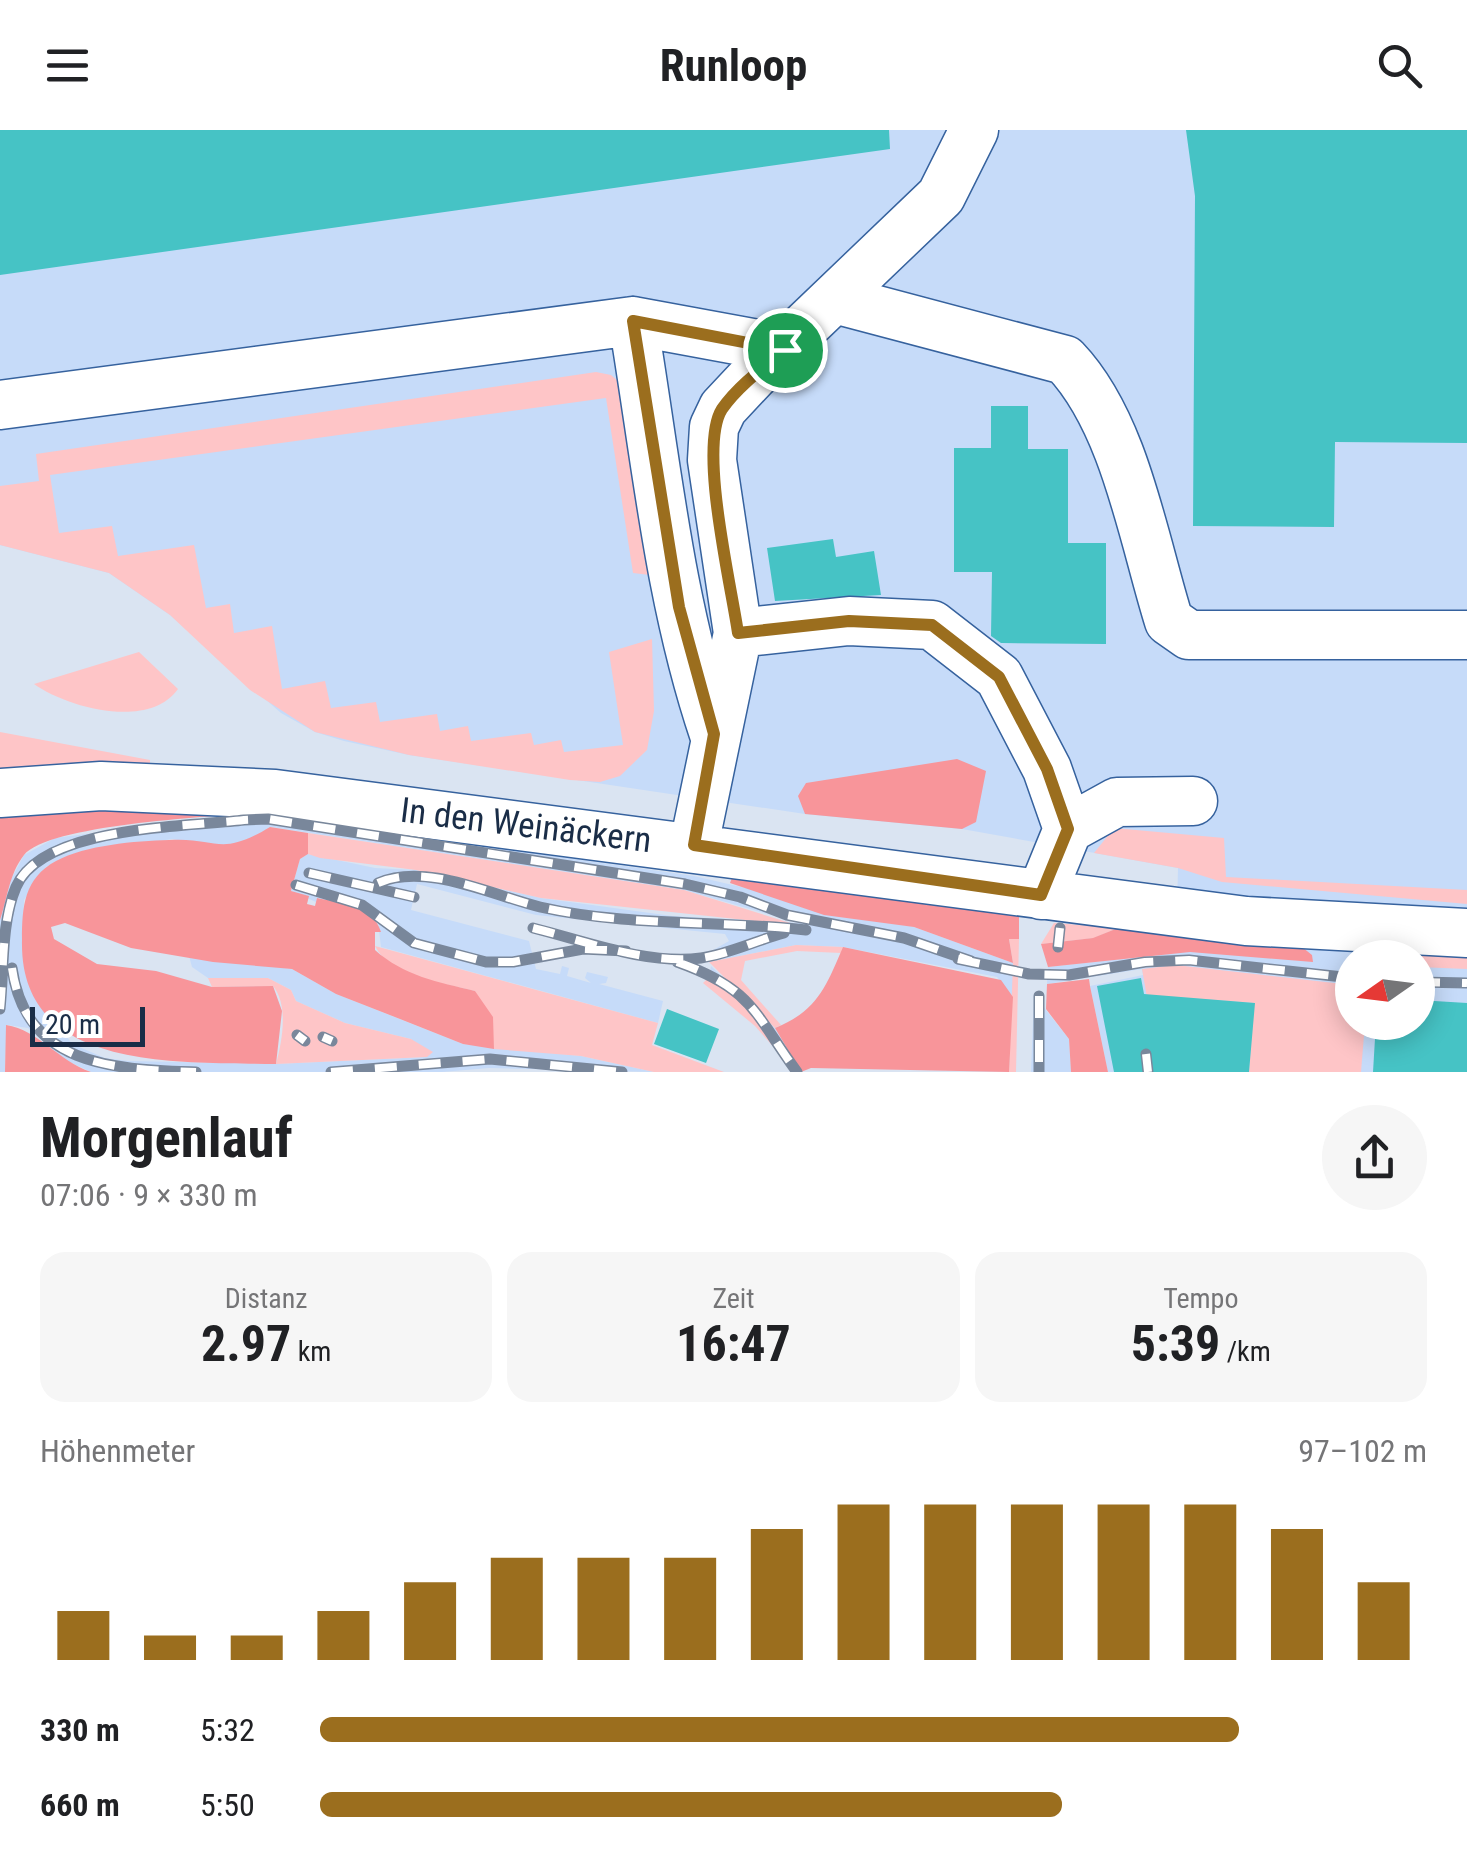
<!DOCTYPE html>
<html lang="de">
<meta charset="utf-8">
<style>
:root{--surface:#fff;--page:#f6f6f6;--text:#202124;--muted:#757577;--accent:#9b6e1e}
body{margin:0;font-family:"Roboto Condensed",sans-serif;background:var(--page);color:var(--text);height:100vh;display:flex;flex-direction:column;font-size:38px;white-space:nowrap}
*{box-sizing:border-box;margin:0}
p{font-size:32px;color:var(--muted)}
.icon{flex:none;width:55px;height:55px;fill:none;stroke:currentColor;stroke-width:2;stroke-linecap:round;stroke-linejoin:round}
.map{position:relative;height:942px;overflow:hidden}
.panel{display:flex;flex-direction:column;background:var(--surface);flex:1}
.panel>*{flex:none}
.needle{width:65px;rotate:256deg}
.fabs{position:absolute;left:1335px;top:810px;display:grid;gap:20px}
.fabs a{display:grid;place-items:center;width:100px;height:100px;border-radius:50%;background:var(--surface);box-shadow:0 5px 25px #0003;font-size:50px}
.scale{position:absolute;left:30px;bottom:25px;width:115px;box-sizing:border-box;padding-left:10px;border:5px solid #1a2d47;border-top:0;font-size:28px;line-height:35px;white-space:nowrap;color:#1a2d47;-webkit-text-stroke:8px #fff;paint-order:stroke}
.pin{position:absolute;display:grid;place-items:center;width:85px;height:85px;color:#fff;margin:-42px;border:5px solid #fff;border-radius:50%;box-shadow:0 2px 10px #0007}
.round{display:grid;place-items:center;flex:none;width:105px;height:105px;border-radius:52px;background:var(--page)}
.headline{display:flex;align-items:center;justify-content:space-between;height:170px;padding:0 40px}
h1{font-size:55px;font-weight:700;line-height:75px}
.figures{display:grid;grid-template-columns:repeat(3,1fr);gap:15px;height:170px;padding:10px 40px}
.figures div{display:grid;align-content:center;border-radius:25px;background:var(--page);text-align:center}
.figures b{font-size:50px;font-weight:700}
.figures small{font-size:28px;font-weight:400}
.figures p{font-size:28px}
.chart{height:280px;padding:20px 40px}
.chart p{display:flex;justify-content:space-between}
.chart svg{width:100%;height:180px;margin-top:10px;stroke:var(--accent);stroke-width:6}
ul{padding:0 40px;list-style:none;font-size:32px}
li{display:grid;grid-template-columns:160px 120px 1fr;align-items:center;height:75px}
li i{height:25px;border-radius:12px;background:var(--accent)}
header{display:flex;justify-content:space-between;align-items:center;height:130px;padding:0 40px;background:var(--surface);font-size:45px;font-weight:700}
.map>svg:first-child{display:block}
.built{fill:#c6dbf9;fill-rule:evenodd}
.green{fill:#fec5c7}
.forest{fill:#f8959a}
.building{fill:#46c3c5}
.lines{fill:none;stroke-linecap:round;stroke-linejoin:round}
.minor-casing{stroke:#36629e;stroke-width:51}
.minor{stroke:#fff;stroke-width:48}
.rail-casing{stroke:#79879b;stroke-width:11}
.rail{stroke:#fff;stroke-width:8;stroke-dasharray:22;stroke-linecap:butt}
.route-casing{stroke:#fff;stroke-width:20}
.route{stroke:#9b6e1e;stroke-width:12}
.labels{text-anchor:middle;stroke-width:8;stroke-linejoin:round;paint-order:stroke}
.street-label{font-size:35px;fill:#1a2d47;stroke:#fff}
</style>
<header><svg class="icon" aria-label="menu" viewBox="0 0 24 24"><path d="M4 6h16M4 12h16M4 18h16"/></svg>Runloop<svg class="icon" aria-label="search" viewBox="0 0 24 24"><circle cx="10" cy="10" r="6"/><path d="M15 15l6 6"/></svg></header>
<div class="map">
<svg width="1467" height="942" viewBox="0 0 1467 942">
<rect width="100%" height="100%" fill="#dae4f2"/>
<!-- built -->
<path class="built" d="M0,0H1467V942H1108L1090,856L1143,845L1142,839L1047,854L1048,837L1176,823L1178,738L962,699L805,684L409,625L344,611L315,602L281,583L170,485L109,443L0,415ZM1352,828H1418V892H1352Z
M250,683L694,746L914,797L1013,833V867L997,847L843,817L796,815L709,832L708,823L729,811L725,804L536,785L417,754L411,780L529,811L536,839L560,844L562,836L569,838L567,846L591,853L585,848L587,842L608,847L606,853L599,854L663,871L658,893L381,817L378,792L358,778L317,768L316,772L291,761L300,729L308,724L375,738L416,740L541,768L672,786L799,793L684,760L271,697L241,714L216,717L172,709L70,725L46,737L24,770L22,819L26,847L72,914L105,928L128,931L276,934L427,927L411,909L345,893L296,871L291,860L268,848H208L192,837L189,826L292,839L336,864L463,914L581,926L654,942L489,938L442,942H91L63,929L28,898L7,895L5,942H0V790L7,757L24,725L55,708Z
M711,836L775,898L801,942H794L759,887L709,847Z
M1034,865L1069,909L1071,942H1031Z"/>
<!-- green -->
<path class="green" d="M596,242L611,245L619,252L650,445L633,443L606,268L50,345L59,403L112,396L118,426L194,415L206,478L230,474L234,503L272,496L282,559L325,551L331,578L376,572L380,592L437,584L440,601L468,596L471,611L531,603L534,615L561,610L564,622L623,615L609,522L652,509L654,581L647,620L620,646L600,652L570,650L409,625L315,602L250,560L170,485L109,443L0,415V356L39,351L36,324Z
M139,522L178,559C149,600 68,578 34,554Z
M0,602L150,630V637L0,643Z
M1114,698L1224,708L1226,747L1467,760V774L1222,752L1178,738L1094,723Z
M308,703L684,760L800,796L541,768L416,740L320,728L308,724Z
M1054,793L1118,798L1094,808L1041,814Z
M1009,809H1019L1016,942H1009L1013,833Z
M796,815L843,817L841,823L797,821L745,831L741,850L781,895L775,898L709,832Z
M375,816L658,893L652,915L724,942H654L581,926L494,919L491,896L475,861C443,853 391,848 375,816Z
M1346,817L1467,825V839L1418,837V828L1369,827Z
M1176,835L1352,855V892L1365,893L1361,942H1249L1254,873L1175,867L1160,942L1142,839Z
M709,847L759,887L785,930L755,896L703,853Z
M208,848H268L291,860L296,871L345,893L411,909L433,922L427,927L276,934C282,912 289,875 273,856L212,857Z"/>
<!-- forest -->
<path class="forest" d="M957,629L986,641L976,692L962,699L805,684L798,666L806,653Z
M100,679L250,683C207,687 48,695 24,725C9,744 7,770 0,790V686Z
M270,697L308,703V724L300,729L291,761L309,766L307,774L315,776L317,768C340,773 374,776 381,802H375V820C404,846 438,852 475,861L493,887L494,919L463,914L400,889L336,864L292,839L213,832L131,818L65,793L51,797L54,809L97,834L156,841L212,857L273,856L282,881L276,934C175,932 19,942 22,810C22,777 24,748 56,731C86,715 135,711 169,710C218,707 219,728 270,697Z
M733,745L1019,786V809H1009L1013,833L914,797L824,785L730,753Z
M1118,798L1297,813L1312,825L1313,832L1190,822L1048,837L1041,814L1093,808Z
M843,817L1001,850L1013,867L1009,942L811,938L801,942L775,898C817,881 826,857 843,817Z
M1089,849L1090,856L1108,942H1071L1069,909L1046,879L1047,854Z
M6,895C39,900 58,931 91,942H5Z"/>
<!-- building -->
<path class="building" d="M0,0H889L890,19L0,145Z
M1186,0H1467V313L1335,312L1334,397L1193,396L1195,66Z
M991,276H1028V319H1068V413H1106V514L1001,513L991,506L992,442H954V318H991Z
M833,409L836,427L874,421L881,465L775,471L767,418Z
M1141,848L1144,864L1255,873L1249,942H1114L1097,856Z
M1418,870L1467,873V942H1373L1376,892H1418Z
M667,879L719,899L706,933L654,914Z"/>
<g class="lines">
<!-- minor casing -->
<g class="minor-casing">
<path id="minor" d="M835,169L1065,230C1125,293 1143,408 1169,491L1189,505H1467
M633,191L785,219
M0,275L633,191C656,329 669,471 714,604
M738,503L849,491L932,495L999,547L1047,639L1068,699
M0,663L101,656L275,664L1246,791L1467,803
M694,715L738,503L712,330L714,297L723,278L753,246L941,66L974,0
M1041,765L1068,699L1117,672L1193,671"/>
</g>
<!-- minor -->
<use href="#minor" class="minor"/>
<!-- rail casing -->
<g class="rail-casing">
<path id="rail" d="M309,743L414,767
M378,753C426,732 491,765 540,777C628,797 718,790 806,800
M296,755L362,775L414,813L486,832H513L583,819L626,821
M533,798C585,811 647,835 701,828C729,824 757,810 784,803
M1058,817L1060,798
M958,829L1029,844L1069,845L1145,832L1189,830L1352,848
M677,832C753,859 754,883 797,942
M12,838C26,938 116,939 196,942
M1418,852L1467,853
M1039,866V942
M0,879C4,842 1,792 16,757C42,696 186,697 244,690L268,689L685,754L740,767L787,785L904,808L971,831
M297,905L305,911
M323,907L332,911
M1146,924L1148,942
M331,942L490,929L622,942"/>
</g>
<!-- rail -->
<use href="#rail" class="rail"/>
</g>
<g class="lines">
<!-- route casing -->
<g class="route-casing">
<path id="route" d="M633,191L785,220C764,237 738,256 722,279C698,317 731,454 738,503L849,491L932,495L999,547L1047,639L1068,699L1041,765L694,715L714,604L679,477Z"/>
</g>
<!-- route -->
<use href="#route" class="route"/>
</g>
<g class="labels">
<!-- street labels -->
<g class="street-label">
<text transform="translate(526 695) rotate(7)" y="12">In den Weinäckern</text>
</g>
</g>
</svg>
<div class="fabs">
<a><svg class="needle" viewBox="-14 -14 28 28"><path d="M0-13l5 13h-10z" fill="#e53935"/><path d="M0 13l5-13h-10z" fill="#757577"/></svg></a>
</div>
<div class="scale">20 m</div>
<div class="pin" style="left:785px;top:220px;background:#1e9e55"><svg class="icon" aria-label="arrive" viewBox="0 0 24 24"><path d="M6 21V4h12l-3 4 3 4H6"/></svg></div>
</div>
<section class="panel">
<div class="headline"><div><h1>Morgenlauf</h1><p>07:06 · 9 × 330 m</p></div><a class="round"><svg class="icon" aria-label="share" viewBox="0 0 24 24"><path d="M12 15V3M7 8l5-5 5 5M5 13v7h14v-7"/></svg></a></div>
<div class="figures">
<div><p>Distanz</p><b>2.97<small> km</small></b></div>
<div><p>Zeit</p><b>16:47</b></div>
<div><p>Tempo</p><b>5:39<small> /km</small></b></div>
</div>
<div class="chart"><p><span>Höhenmeter</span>97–102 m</p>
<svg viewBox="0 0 160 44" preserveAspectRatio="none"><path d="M5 44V32M15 44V38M25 44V38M35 44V32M45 44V25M55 44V19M65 44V19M75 44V19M85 44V12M95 44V6M105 44V6M115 44V6M125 44V6M135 44V6M145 44V12M155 44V25"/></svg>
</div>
<ul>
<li><b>330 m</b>5:32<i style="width:83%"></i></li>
<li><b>660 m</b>5:50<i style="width:67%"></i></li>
</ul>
</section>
